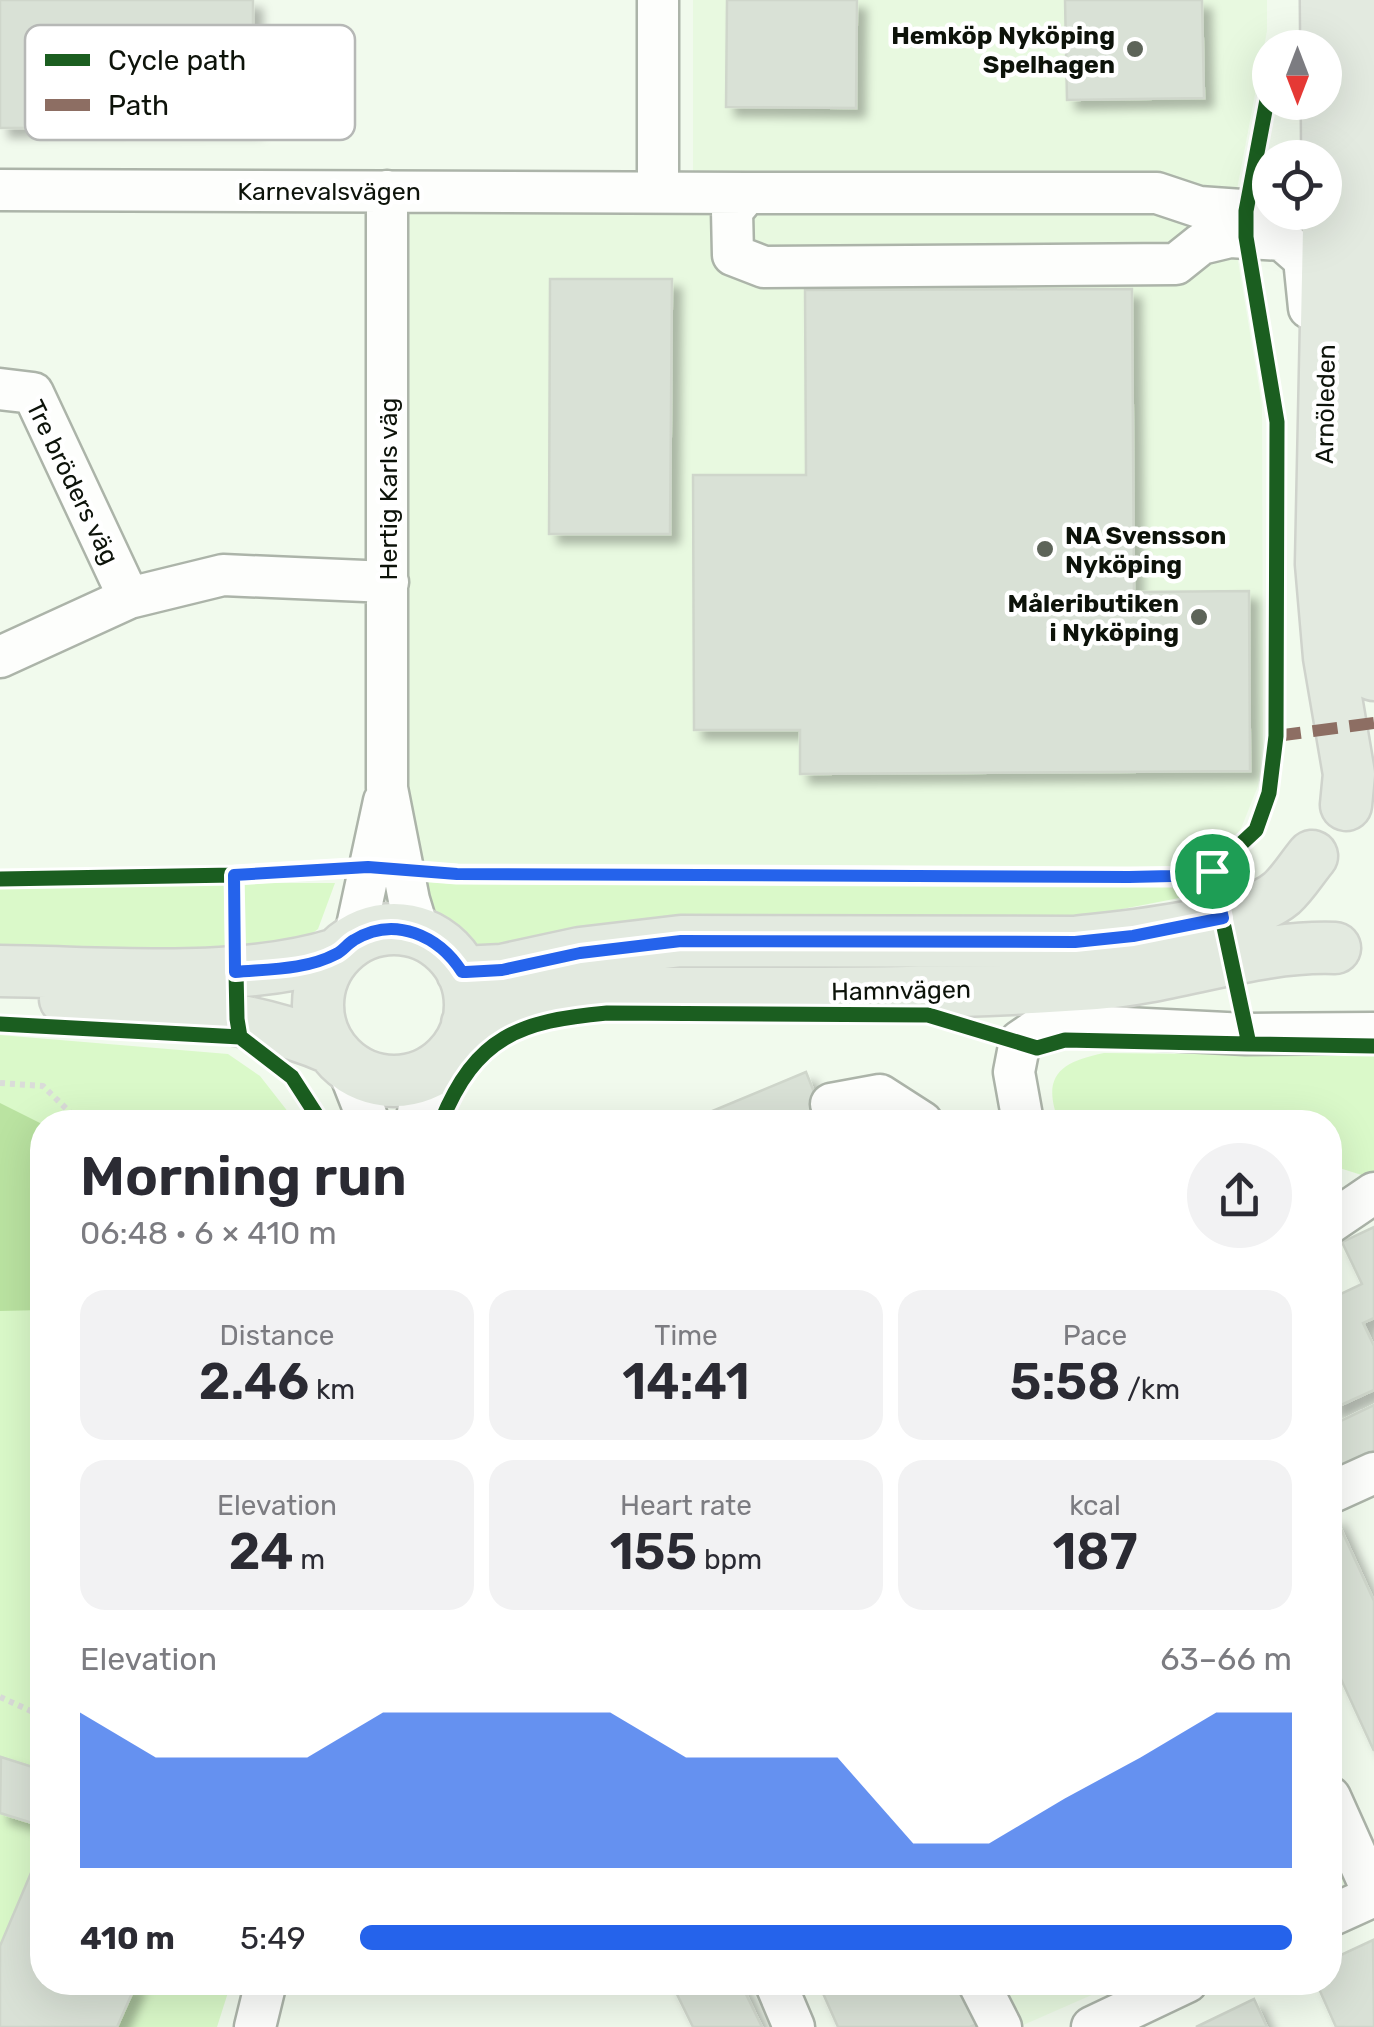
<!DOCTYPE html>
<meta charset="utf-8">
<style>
:root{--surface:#fff;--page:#f2f2f3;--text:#2b2b33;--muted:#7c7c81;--accent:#2563eb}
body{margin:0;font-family:Rubik,sans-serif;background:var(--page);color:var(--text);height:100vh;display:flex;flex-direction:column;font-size:38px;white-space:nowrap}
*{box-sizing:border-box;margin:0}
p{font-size:32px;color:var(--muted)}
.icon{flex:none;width:55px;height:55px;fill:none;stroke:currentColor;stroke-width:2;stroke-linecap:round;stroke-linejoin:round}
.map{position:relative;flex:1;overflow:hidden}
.details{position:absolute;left:30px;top:1110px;width:1312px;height:885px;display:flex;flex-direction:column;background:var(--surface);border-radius:40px;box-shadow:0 10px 40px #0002}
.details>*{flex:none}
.needle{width:65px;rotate:180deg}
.controls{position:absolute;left:1252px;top:30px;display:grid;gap:20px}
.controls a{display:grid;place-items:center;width:90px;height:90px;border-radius:50%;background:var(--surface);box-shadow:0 10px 40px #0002;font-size:50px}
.pin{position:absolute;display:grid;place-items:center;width:85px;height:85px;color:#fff;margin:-42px;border:5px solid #fff;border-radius:50%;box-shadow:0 2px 10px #0007}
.round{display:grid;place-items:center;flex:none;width:105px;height:105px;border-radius:52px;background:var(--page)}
.summary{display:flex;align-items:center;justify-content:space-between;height:170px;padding:0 50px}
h1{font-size:55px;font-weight:600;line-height:75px}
.stats{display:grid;grid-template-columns:repeat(3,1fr);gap:15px;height:170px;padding:10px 50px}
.stats div{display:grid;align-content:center;border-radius:25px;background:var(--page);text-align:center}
.stats b{font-size:50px;font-weight:600}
.stats small{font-size:28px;font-weight:400}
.stats p{font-size:28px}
.chart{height:280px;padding:20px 50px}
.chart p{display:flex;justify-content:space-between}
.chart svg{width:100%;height:180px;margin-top:10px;fill:var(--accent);opacity:.7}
ul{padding:0 50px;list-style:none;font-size:32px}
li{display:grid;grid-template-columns:160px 120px 1fr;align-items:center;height:75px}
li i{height:25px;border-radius:12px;background:var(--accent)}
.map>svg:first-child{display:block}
.built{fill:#e8f9e0}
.green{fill:#daf9c9}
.water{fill:#bae3a1}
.building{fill:#d9e1d6;stroke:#cfd6cb;stroke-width:2.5;filter:url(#shadow)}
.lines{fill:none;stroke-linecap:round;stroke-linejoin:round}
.minor-casing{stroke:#acb4a9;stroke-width:45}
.major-casing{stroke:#cfd3cc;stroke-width:55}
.path{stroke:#dadcd9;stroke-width:6;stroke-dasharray:5 5;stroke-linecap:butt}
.minor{stroke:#fdfefc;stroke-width:40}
.major{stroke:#e3eae0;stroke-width:50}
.quiet{stroke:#8d6e63;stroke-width:12;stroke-dasharray:25 12;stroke-linecap:butt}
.cycleway-casing{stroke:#fff;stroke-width:21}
.cycleway{stroke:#1b5e20;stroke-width:15}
.route-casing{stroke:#fff;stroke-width:20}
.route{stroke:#2563eb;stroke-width:12}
.poi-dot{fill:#5d6459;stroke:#fff;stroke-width:4}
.labels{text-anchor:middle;stroke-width:9;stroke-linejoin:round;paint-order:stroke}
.poi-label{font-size:25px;font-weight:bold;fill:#0d130a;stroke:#fff;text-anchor:end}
.street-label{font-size:25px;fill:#0d130a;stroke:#fff}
.key{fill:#fff;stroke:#b6b8b6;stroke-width:2.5}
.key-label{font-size:28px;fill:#0d130a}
</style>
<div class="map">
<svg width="1374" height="2027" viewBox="0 0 1374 2027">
<defs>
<filter id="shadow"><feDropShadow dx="9" dy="9" stdDeviation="5" flood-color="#0004"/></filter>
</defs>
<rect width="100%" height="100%" fill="#f1faed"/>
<!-- built -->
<path class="built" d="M693,0H1267V31L1236,195L1237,255L1262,405L1263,744L1258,786L1240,831L1208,860L1174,870L399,874L406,608L408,210L693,209Z
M1330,1846L1347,1883L1330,1891Z
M1000,1983H1119L1021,2026Z"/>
<!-- green -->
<path class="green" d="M1198,881L1205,893L1081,917L488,949H461L426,920L405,882Z
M0,883H335L318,929L286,954L0,958Z
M0,1035L228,1054L260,1076L296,1122H42V1982L231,1983L217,2027H0Z
M1104,1053L1374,1056V1174L1368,1177L1330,1165V1122H1059C1041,1076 1060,1062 1104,1053Z"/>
<!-- water -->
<path class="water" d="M0,1103L42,1124V1310L0,1311Z"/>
<!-- building -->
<path class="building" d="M0,0H253V127L0,128Z
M727,0H857L856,108L726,107Z
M1065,0H1202L1204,98L1067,100Z
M550,279H672L670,534H549Z
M1132,289L1134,592L1249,591L1250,771L800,774V730H694L693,475H806L805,290Z
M806,1072L826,1122H714L710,1112Z
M1374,1227V1318L1363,1323L1374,1346V1390L1330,1410V1299L1362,1284L1342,1242Z
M1374,1405V1451L1330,1472V1426Z
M1335,1516L1374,1601V1751L1330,1655V1519Z
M1,1757L42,1770V1826L0,1813Z
M42,1847V1982H137L117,2027H0V1946Z
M1373,1940L1374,2027H1336L1316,1982H1330V1960Z
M671,1982H740L762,2027H693Z
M840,1982H961L979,2023L970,2027H838L822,1991Z
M1254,1999L1267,2027H1196Z"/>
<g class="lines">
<!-- minor casing -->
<g class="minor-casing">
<path id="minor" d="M658,0V192
M0,190L747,193
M387,191V788L409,900L419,933
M1270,212L1199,207L1157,193H747L732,211L733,255L764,267L1176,264L1201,244L1230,237L1282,240L1304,259L1309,308
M0,389L33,393L129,598
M0,657L129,598L223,575L388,582
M354,940L384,801
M347,1066L369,1122
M416,1122L426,1074
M839,1122L831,1104L880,1095L922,1122
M1023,1122L1014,1072L1020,1041L1045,1024L1246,1034L1374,1033
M1330,1223L1374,1193
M1330,1493L1374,1473
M1330,1797L1374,1895
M1330,1916L1374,1896
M775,1982L794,2027
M978,1982L1001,2027
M255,2027L266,1982
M1092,2027L1187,1982"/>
</g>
<!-- major casing -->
<g class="major-casing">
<path id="major" d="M1326,0L1328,229L1321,564L1329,657L1349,774L1346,805
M1368,0L1372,94L1369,589L1374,675
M318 1005a76 76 0 1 1 152 0a76 76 0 1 1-152 0Z
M0,971C106,972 237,985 337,954
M462,972L502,970L580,953L681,941L1075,942C1126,936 1243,926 1282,893C1293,883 1302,868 1312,856
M65,999C154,1009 247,1012 330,1048
M467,1024L525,1003L569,993C744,992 920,997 1095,984C1175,978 1256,945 1335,948"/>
</g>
<!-- path -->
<path class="path" d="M0,1083L43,1086L80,1122
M0,1697L42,1716"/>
<!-- minor -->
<use href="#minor" class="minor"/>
<!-- major -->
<use href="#major" class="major"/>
<!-- quiet -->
<path class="quiet" d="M1276,736L1374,723"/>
<!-- cycleway casing -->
<g class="cycleway-casing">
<path id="cycleway" d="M1212,871L1249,1044L1374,1046
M234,875L237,1019L240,1037L292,1077L321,1122
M0,879L234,875L368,867L457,874L1129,877H1172L1212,871L1256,830L1269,793L1276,736L1277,422L1246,237V211L1270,84
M0,1024L240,1037
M441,1122C476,1036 520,1021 607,1013L928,1015L1037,1048L1065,1040L1249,1044"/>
</g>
<!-- cycleway -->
<use href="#cycleway" class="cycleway"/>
</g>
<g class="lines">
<!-- route casing -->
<g class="route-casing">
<path id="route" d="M368,867L457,874L1129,877L1172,876L1212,871L1223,918L1133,936L1075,942L681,941L580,953L502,970L466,972H462C439,936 395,915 354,940C347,944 343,951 336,954C306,970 268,969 235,972L234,875Z"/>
</g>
<!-- route -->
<use href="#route" class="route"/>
</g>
<!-- markers -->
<g class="poi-dot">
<circle cx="1135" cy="49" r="10"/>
<circle cx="1045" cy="549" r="10"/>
<circle cx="1199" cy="617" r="10"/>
</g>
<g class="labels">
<!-- poi labels -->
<g class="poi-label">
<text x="1115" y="44">Hemköp Nyköping<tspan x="1115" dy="29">Spelhagen</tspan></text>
<text x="1065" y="544" text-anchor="start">NA Svensson<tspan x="1065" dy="29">Nyköping</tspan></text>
<text x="1179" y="612">Måleributiken<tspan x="1179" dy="29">i Nyköping</tspan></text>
</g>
<!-- street labels -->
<g class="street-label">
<text x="329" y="200">Karnevalsvägen</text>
<text transform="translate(1325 404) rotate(-89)" y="9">Arnöleden</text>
<text transform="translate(73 482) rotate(64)" y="9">Tre bröders väg</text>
<text transform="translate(388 489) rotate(-90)" y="9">Hertig Karls väg</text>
<text transform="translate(901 990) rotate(-1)" y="9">Hamnvägen</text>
</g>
</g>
<!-- legend -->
<rect x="25" y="25" width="330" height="115" rx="15" class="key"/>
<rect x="45" y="54" width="45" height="12" fill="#1b5e20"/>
<rect x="45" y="99" width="45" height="12" fill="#8d6e63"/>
<g class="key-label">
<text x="108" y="70">Cycle path</text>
<text x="108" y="115">Path</text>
</g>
</svg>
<div class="controls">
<a><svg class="needle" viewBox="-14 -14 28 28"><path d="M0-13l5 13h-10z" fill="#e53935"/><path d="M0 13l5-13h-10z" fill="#7c7c81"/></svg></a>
<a><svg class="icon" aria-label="locate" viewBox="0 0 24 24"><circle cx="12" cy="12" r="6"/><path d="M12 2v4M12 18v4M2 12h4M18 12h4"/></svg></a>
</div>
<div class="pin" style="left:1212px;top:871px;background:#1e9e55"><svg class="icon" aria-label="arrive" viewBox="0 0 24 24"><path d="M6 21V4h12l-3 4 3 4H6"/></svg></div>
<section class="details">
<div class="summary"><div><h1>Morning run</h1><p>06:48 · 6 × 410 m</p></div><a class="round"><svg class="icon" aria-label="share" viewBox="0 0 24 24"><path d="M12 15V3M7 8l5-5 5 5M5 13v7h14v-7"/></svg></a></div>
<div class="stats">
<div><p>Distance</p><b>2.46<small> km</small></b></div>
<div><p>Time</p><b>14:41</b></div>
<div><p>Pace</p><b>5:58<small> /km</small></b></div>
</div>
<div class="stats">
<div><p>Elevation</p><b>24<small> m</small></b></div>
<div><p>Heart rate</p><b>155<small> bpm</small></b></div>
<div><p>kcal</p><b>187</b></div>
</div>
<div class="chart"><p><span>Elevation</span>63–66 m</p>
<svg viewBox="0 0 160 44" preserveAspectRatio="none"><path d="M0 44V6L10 17L20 17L30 17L40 6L50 6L60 6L70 6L80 17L90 17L100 17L110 38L120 38L130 27L140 17L150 6L160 6V44z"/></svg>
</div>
<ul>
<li><b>410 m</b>5:49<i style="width:100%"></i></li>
</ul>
</section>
</div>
